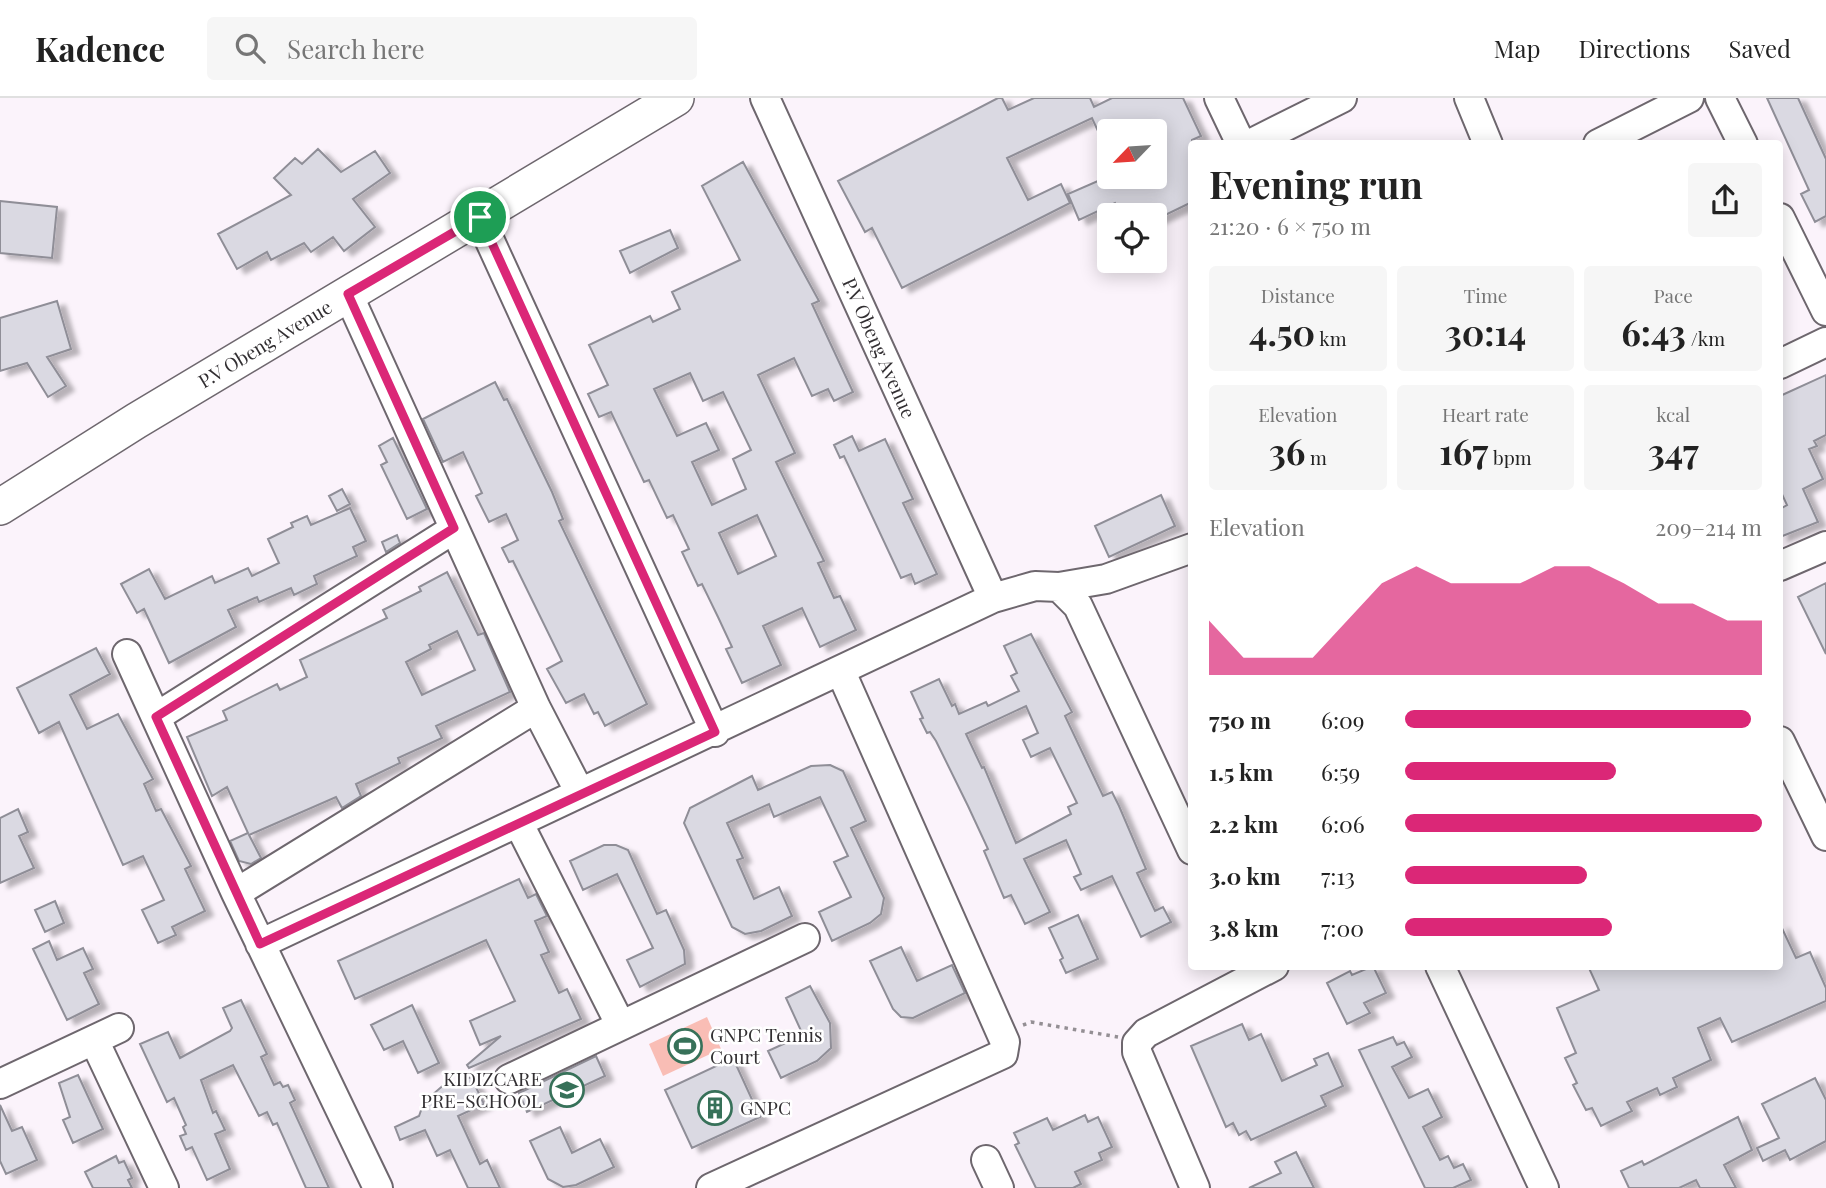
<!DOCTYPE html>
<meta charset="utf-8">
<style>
:root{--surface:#fff;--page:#f6f6f6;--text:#222;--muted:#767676;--line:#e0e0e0;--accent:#db2777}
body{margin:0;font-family:"Playfair Display",serif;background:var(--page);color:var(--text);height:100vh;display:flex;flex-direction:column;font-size:26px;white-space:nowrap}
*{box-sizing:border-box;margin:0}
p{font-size:23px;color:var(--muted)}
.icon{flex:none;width:38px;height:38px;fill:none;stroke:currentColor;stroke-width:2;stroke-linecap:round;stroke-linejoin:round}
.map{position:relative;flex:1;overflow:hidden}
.side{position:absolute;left:1188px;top:42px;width:595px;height:830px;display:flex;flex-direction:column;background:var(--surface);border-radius:7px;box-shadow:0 4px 18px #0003}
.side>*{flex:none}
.needle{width:46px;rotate:245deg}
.fabs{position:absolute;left:1097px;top:21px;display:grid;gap:14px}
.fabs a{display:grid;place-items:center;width:70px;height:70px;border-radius:7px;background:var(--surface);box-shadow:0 4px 18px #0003;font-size:35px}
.pin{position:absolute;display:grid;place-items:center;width:60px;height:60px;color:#fff;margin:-30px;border:4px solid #fff;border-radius:50%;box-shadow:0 2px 7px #0007}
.round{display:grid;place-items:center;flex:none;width:74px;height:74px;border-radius:7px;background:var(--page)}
.overview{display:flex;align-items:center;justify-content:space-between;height:119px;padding:0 21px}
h1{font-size:38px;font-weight:700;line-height:52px}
.metrics{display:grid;grid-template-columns:repeat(3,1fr);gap:10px;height:119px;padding:7px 21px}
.metrics div{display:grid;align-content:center;border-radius:7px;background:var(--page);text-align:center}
.metrics b{font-size:35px;font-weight:700}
.metrics small{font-size:19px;font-weight:400}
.metrics p{font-size:19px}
.chart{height:196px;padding:14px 21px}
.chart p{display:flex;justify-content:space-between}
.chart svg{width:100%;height:126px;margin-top:7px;fill:var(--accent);opacity:.7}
ul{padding:0 21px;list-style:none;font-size:23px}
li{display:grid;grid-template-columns:112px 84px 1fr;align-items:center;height:52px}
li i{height:18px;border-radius:9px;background:var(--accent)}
header{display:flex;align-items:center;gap:42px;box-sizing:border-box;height:98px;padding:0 35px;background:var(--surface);border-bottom:2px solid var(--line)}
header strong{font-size:33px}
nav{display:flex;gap:38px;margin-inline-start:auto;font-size:24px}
.search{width:490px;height:63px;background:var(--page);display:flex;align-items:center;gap:18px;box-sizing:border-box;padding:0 24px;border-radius:7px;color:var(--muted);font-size:26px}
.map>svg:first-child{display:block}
.green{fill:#f9bdb5}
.building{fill:#dad9e2;stroke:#8f8e97;stroke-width:2;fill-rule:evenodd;filter:url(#shadow)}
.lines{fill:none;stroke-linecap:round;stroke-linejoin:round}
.minor-casing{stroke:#6e676e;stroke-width:32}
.major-casing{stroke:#6e676e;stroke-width:38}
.path{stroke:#948f94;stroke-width:3.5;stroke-dasharray:3.5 5;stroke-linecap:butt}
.minor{stroke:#fff;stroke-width:28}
.major{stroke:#fff;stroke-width:35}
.route-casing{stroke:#fff;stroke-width:14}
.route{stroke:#db2777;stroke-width:9}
.labels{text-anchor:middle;stroke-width:5;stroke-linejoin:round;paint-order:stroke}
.street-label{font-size:19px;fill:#322f32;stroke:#fff}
.poi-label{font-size:19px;fill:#322f32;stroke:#fff;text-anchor:start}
</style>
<header>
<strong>Kadence</strong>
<div class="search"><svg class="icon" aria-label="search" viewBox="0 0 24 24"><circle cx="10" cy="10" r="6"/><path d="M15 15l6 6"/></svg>Search here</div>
<nav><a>Map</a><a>Directions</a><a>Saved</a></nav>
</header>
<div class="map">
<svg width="1826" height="1090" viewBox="0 0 1826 1090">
<defs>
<filter id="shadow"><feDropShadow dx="8" dy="4.5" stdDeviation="2" flood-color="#0004"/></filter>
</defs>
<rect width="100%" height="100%" fill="#fbf3fb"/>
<!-- green -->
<path class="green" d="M707,919L721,951L663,978L649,946Z"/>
<!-- building -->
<path class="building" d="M998,0H1002L1008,12L1034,0H1090L1094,9L1112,0H1183L1201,38L1192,42V104L1155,122V117H1121L1115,105L1079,122L1068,96L1107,79H1155V33H1110V59L1092,20L1007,60L1028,102L1061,86L1070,105L902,190L872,130L865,134L838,83Z
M1767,0H1798L1826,61V118L1815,124L1801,96L1809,92Z
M318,51L341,74L375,53L390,75L353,101L375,129L344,153L333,139L311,154L304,145L271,162L267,154L237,171L218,136L291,97L274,80L295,60L302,66Z
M743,64L819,203L812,206L853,294L834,303L828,291L812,298L794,260L758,277L795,355L776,364L824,463L818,465L834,500L840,498L856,532L820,549L802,510L763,528L781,567L742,585L726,551L732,549L718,519L702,486L698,488L682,454L689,451L673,417L667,420L649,382L644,384L611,314L599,319L588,296L608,287L589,247L650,218L653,224L680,211L672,194L740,162L702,88ZM690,275L703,303L723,294L751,352L733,361L746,391L712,407L692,364L719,352L706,325L677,338L654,291ZM757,417L776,458L738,476L719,435Z
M0,103L57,109L52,160L0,155Z
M670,132L678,150L630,175L620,153Z
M57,203L71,251L47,259L66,288L48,299L27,265L0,273V220Z
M1826,277V337L1814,343L1817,348L1809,351L1823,381L1803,391L1818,424L1780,439V411L1787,407L1780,392V298Z
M495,284L504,302L507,301L552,394L563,421L559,423L647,606L605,628L598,614L594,616L584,596L566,605L547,571L562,563L513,463L509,464L502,450L518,442L506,416L489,424L476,398L482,395L463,354L443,364L423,321Z
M852,338L859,353L885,341L913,401L903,405L937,476L915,486L911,476L901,480L844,358L840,360L834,347Z
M393,340L427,411L407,421L381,367L387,364L379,348Z
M342,391L350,406L337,413L329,398Z
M1161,397L1175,428L1109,459L1095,428Z
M350,410L366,443L353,449L357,458L314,478L317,486L294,497L291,490L259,504L257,499L228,512L236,529L169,565L144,511L137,515L121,486L149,471L165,501L212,478L215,485L248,470L252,478L279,465L268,441L293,429L291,425L307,418L311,427Z
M397,437L400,445L386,454L382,444Z
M447,474L478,537L484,535L510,594L436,628L442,640L398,660L400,665L356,686L361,698L342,710L336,699L249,737L261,760L251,766L239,763L230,743L248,735L227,689L212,698L187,639L227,622L223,613L277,586L280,592L307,579L300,562L387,520L383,512L421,493L419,489ZM457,533L475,572L422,597L406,564L431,551L429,547Z
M1826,485V556L1798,499Z
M1031,536L1072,614L1065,618L1103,698L1112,694L1119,708L1146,771L1137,775L1155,813L1163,809L1171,824L1141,839L1112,778L1081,792L1074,779L1081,776L1066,742L1024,761L1050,814L1025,826L1011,797L1004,800L984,753L988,751L968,708L936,643L930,634L927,635L920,621L923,620L911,594L939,581L952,608L955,606L959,616L986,604L988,608L1019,593L1011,578L1017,575L1004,548ZM1026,608L1038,635L1023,642L1031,659L1050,650L1077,705L1068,709L1071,716L1016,745L984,669L982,670L966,636Z
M96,550L110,576L70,597L87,631L118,616L153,681L144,686L156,713L161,711L191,768L185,771L205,813L172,829L176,837L158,845L142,812L164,802L143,758L123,767L59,624L39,635L17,590Z
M830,667L843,673L866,723L851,730L884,800L881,816L870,825L832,843L819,814L851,799L834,764L848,758L820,699L774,719L769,706L727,725L743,760L737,762L754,801L779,789L792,818L761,833L745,836L732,829L684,725L690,710L752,678L758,692L811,668Z
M18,711L28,734L19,738L34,770L0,785V720Z
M604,747H616L628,752L657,816L666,812L684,852L685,866L640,889L627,862L653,850L617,776L583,792L570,763Z
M519,781L528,800L536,796L547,818L535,823L549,854L541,857L559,895L567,891L581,921L469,970L467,967L501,938L480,947L470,923L515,903L486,842L355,901L338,863Z
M55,803L64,825L45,834L35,812Z
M1078,817L1098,861L1066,875L1060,862L1063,860L1049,830Z
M1780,826L1796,860L1810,854L1826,890V903L1732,944L1720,920L1698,930L1711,962L1673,980L1677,989L1660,997L1657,990L1627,1004L1632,1013L1601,1028L1592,1010L1586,1012L1573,987L1577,985L1565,960L1576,955L1557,910L1599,892L1588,868H1780Z
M49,843L57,862L83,850L93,871L84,875L99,906L67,922L33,851Z
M901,849L917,883L952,867L965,895L913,920L901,919L893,911L870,863Z
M1373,868L1386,895L1364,905L1370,915L1347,926L1327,885L1350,873L1352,877Z
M810,888L830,925L831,950L817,963L781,980L768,953L803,937L786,900Z
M241,902L267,956L261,959L274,987L280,984L283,989L288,987L295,1002L290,1005L329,1090H306L277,1025L273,1027L267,1014L259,1018L233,967L201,982L213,1015L216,1013L225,1032L215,1036L230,1071L207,1082L192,1049L186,1052L180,1038L186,1036L183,1029L186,1027L174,1000L167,1004L140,946L168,934L180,960L230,933L232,930L223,910Z
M412,907L439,965L418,975L403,943L384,952L371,927Z
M1242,926L1249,942L1261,936L1282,983L1317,967L1314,961L1328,955L1343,988L1321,998L1326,1008L1251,1042L1246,1033L1239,1037L1233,1025L1226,1029L1191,948Z
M1393,939L1397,947L1404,944L1412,959L1392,969L1409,1000L1428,991L1442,1019L1423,1029L1440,1062L1448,1058L1454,1070L1463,1066L1471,1082L1453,1090H1425L1359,952Z
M596,958L605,978L527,1014L519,995Z
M733,960L760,1019L692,1050L665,992Z
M78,977L103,1031L73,1045L63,1022L70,1019L59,985Z
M471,979L484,1006L458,1018L480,1066L487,1062L500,1090H468L450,1052L437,1058L425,1032L400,1042L395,1029L419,1018L424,1004L447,984L449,988Z
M1815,980L1826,1002V1043L1790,1062L1785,1052L1763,1063L1757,1050L1779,1040L1762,1006Z
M0,1007L12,1033L22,1029L37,1062L6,1076L0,1063Z
M1085,1017L1088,1024L1098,1019L1112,1049L1099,1055L1102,1062L1075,1074L1081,1086L1073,1090H1036L1015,1047L1019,1045L1014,1035L1047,1020L1053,1032Z
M1738,1019L1752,1052L1724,1067L1736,1090H1700L1696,1082L1679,1090H1629L1621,1073L1642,1063L1644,1067Z
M560,1029L572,1055L600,1041L614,1069L576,1087L563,1089L548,1081L530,1043Z
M1296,1054L1314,1090H1249L1281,1075L1275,1064Z
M116,1058L119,1065L124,1063L132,1080L128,1082L132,1090H93L85,1074Z"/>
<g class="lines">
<!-- minor casing -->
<g class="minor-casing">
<path id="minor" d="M765,0L993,500
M1219,0L1241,46
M1469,0L1488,46
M1720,0L1743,46
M1250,46L1342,0
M1598,46L1689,0
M479,119L715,634
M1780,120L1826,213
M348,196L536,610L580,695
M1780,266L1826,244
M1780,468L1826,448
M1059,489L1106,481L1192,450
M127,556L236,795L378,1090
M156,619L454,431
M1780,643L1826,738
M519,726L620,926
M236,795L536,610
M260,846L993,500L1035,488L1059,489L1078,508L1192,752
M1440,868L1544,1090
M94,942L164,1090
M509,981L805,840
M0,986L119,930
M986,1062L999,1090
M711,1090L1003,956L1005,944L841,574
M1195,1090L1137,954V945L1146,935L1274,868"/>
</g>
<!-- major casing -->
<g class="major-casing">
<path id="major" d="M0,409L136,323L676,0"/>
</g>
<!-- path -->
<path class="path" d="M1023,927L1031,924L1118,939"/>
<!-- minor -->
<use href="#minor" class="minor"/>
<!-- major -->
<use href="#major" class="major"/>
</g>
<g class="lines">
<!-- route casing -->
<g class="route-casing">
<path id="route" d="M480,119L715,634L260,846L156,619L454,430L348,196Z"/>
</g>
<!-- route -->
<use href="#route" class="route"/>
</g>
<!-- icons -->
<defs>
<g id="stadium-ring" transform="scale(1.75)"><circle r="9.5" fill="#fff" stroke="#377159" stroke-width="1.5"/><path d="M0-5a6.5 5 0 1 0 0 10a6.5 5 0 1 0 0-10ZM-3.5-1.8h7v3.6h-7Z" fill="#377159"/></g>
<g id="school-ring" transform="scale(1.75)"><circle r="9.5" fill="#fff" stroke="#377159" stroke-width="1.5"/><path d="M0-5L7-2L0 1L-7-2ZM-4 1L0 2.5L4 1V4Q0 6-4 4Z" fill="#377159"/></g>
<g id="building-ring" transform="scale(1.75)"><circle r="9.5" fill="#fff" stroke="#377159" stroke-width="1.5"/><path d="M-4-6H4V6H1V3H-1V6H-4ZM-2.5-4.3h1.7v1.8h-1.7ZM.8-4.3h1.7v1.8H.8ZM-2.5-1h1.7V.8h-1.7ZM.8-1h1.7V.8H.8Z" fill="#377159"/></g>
</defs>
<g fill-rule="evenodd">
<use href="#stadium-ring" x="685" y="948"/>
<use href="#school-ring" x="567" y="992"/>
<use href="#building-ring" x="715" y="1010"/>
</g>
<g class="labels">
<!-- street labels -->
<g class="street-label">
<text transform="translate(265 246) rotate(-31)" y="7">P.V Obeng Avenue</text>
<text transform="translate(879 250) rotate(66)" y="7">P.V Obeng Avenue</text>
</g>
<!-- poi labels -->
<g class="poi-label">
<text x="710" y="944">GNPC Tennis<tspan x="710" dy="22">Court</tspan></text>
<text x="542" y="988" text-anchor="end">KIDIZCARE<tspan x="542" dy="22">PRE-SCHOOL</tspan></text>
<text x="740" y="1017">GNPC</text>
</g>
</g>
</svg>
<div class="fabs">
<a><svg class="needle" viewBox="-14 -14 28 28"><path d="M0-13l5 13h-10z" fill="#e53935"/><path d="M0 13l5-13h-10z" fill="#767676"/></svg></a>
<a><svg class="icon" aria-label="locate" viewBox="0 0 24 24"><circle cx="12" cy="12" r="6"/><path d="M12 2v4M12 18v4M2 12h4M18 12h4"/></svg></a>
</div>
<div class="pin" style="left:480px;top:119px;background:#1e9e55"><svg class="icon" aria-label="arrive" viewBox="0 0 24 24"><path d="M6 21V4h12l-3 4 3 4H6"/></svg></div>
<section class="side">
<div class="overview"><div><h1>Evening run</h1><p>21:20 · 6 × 750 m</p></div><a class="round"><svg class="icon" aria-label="share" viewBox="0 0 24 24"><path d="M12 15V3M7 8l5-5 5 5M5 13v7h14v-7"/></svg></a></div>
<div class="metrics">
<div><p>Distance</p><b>4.50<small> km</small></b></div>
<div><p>Time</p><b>30:14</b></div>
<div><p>Pace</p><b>6:43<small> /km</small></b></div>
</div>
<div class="metrics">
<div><p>Elevation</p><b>36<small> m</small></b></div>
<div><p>Heart rate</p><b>167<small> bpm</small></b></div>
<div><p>kcal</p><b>347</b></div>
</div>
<div class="chart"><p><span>Elevation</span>209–214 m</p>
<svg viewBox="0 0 160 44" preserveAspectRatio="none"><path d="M0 44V25L10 38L20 38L30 38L40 25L50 12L60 6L70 12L80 12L90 12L100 6L110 6L120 12L130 19L140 19L150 25L160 25V44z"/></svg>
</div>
<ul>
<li><b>750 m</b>6:09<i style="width:97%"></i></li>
<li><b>1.5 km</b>6:59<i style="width:59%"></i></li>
<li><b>2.2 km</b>6:06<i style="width:100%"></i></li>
<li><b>3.0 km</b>7:13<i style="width:51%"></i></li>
<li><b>3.8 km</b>7:00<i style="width:58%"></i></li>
</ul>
</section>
</div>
